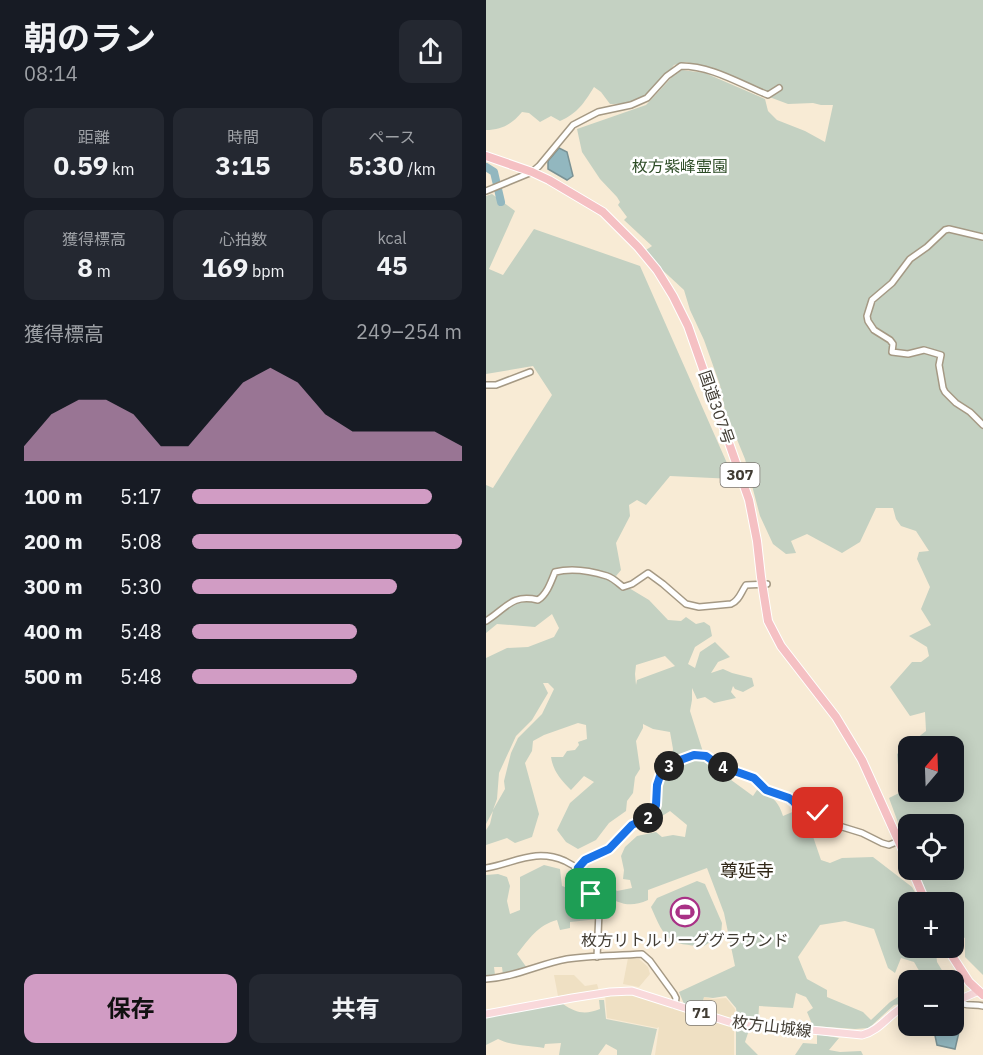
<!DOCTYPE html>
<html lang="ja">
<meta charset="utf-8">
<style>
:root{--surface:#171b24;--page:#242831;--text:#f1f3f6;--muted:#9ea1a6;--accent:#d19cc4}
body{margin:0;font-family:"IBM Plex Sans","Noto Sans JP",sans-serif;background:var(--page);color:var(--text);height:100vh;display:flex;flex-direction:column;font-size:22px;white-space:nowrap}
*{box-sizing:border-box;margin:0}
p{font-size:20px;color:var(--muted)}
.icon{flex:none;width:33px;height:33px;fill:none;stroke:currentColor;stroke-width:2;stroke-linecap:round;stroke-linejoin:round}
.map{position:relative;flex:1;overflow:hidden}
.details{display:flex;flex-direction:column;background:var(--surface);width:486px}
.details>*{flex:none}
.needle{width:39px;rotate:19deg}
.controls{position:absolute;left:412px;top:736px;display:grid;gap:12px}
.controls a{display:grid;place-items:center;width:66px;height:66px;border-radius:12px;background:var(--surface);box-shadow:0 3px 15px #0003;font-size:30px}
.pin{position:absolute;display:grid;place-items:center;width:51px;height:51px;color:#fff;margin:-26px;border-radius:12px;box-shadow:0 3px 9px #0006}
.km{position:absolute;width:30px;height:30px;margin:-15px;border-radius:50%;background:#222;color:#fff;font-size:16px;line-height:30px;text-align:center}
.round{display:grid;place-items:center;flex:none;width:63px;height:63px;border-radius:12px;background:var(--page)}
.overview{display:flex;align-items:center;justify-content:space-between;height:102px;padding:0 24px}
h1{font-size:33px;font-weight:700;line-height:45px}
.figures{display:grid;grid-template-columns:repeat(3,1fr);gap:9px;height:102px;padding:6px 24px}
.figures div{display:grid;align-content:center;border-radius:12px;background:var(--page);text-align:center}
.figures b{font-size:26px;font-weight:700}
.figures small{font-size:16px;font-weight:400}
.figures p{font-size:16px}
.chart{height:168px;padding:12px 24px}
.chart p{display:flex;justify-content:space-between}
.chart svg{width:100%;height:108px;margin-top:6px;fill:var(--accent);opacity:.7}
.button{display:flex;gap:12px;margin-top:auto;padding:12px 24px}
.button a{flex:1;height:69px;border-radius:12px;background:var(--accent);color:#111;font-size:24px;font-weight:700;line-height:69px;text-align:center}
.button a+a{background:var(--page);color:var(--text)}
ul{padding:0 24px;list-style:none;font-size:20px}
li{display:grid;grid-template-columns:96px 72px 1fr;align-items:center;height:45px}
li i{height:15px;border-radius:8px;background:var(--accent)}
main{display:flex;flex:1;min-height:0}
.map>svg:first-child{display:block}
.built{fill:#efe0c3}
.green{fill:#c4d1c2;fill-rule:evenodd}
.water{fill:#92b7bf;stroke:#7a9295;stroke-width:1.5}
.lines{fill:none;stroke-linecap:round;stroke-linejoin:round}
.river{stroke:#92b7bf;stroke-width:8}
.minor-casing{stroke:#a59984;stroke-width:8}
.major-casing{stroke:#fff;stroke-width:9}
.highway-casing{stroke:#fff;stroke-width:10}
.minor{stroke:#fff;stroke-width:5}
.major{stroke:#f9d9db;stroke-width:7}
.highway{stroke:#f5c0c3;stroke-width:8}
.route-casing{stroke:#fff;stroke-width:12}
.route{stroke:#1a73e8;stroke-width:8}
.labels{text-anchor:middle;stroke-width:5;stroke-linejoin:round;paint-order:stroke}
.shield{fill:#fff;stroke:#7a7670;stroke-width:1.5}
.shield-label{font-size:15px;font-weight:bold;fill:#413c33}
.park-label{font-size:16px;fill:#2d4c26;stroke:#fff}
.street-label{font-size:16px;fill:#413c33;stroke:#fff}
.poi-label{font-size:16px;fill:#413c33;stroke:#fff}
.neighbourhood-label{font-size:18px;fill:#322817;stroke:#fff}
</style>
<main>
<section class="details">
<div class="overview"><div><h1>朝のラン</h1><p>08:14</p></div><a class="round"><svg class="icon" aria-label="share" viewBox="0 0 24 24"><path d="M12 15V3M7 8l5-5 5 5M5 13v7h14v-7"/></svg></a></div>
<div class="figures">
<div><p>距離</p><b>0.59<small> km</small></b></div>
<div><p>時間</p><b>3:15</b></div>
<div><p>ペース</p><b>5:30<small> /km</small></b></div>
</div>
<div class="figures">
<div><p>獲得標高</p><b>8<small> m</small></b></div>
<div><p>心拍数</p><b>169<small> bpm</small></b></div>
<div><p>kcal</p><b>45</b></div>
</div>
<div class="chart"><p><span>獲得標高</span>249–254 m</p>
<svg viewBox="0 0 160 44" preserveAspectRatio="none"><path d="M0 44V38L10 25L20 19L30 19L40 25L50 38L60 38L70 25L80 12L90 6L100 12L110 25L120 32L130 32L140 32L150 32L160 38V44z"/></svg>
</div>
<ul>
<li><b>100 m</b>5:17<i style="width:89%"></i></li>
<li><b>200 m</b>5:08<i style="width:100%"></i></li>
<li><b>300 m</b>5:30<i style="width:76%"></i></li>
<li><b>400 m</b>5:48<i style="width:61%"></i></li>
<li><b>500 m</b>5:48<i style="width:61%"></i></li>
</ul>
<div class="button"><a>保存</a><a>共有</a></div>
</section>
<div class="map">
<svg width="497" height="1055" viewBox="0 0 497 1055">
<rect width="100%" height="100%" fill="#f8ebd5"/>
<!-- built -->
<path class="built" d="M142,958L153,959L162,967L164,974L153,987L137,984Z
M68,975H88L99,986L111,984L113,991L72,996Z
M146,994L248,1026V1055H169L173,1027L171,1028L121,1018L119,995Z
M218,997L227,999L240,998L249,1009L251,1022L215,1009Z"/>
<!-- green -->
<path class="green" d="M0,0H497V975L479,957V938L468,933V903H456L451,895L442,897L433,873L437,870H468V825L430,824L414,828L403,798L417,791L413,776L411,754L440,731L439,712L424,716L404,687L426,662H435L443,656L441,647L423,636L445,625L435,609L444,587L431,559L433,552L443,551L430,531L415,526L410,519L407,508H390L374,542L356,553L321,534L305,541L310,553L300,554L287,544L274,516L259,459L239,410L234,385L218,340L204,310L198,290L171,265L160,250L166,246L138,220L141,217L132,205L134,202L131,197L114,179L96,152L91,129L160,105L186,77L196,70L219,73L279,99L282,111L291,120L319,131L339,142L347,105H335L327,103L302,104L265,90L248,78L222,67L200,62L188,65C169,90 157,105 124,104L115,92L108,87C98,103 92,113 74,121L65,116L54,122L43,113L36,112C26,124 16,130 0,130ZM423,747H468V792H423Z
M6,194L29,211L3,269L17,275L48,229L154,266L248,479L184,476L160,505L151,500L143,505L144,516L130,543L135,570L130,576L143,588L163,600L182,620L195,621L200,617L210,624L218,622L224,626L226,636L209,647L202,664L209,668L214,652L229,642L244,657L232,662L225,673L237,669L246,673L266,678L268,686L257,692L249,689L247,686L245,692L250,698L228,703L219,697L211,699L206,688V700L204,711L217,752L185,764L187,749L184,732L167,729L157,724V728L150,741L154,769L149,777L147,793L141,801L140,811L123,823L110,840L92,849L80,842L71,830L84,803L108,782L98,776L85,790C75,780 67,771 65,757H77L81,751L89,750L93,745L92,742L101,739L100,725L92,723L58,735L47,741L46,751L39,763L53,814L46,837L29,843L21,838L0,845V830L4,824L7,811L0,824V658L21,648L42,647L68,637L73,628L66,614L49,627L11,624L0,633V485L7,488L66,395L47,366L0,374V196ZM179,656L189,666L151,680L150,685L149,674L150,665ZM57,683H62L68,689L56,714L32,738L25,753L18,781L19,789L7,810L11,799L13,773L30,736L46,720L62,693Z
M205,759L219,761L235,780L241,777L267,796L271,790C287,796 292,801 297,816L311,810L322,822L335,860L344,863L356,858L387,857L426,887L435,903H423V948H454L450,952L451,962L457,972V981C437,981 438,979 428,962L415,958L409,973L402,968L388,929L359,921L334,925L312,957L321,979L341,990V997L377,1012L385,1020L404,1002L423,990V1002L408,1005L383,1028L369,1029L327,1026L321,1012L327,1008L320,997L310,993L307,1008L273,1006L272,1023L252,1020L250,1008L240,996L227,998L218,997L215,1008L198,1004L193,992L249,966L238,913L221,868L162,890V900C144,908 134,904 118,895L117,887H127L131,891L146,888L144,880L137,879L138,870L135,856L139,847L151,836L170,832L176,837L187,835L199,837L201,825L184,811L173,818L167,816V799L170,781L183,770Z
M58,865L74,869L76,886L93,892L98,891L106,902L112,919L84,922V928L74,930L71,920C52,925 43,939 31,954L41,968L17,975L16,967H8L9,975L0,976V875L12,874L21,877L24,886L21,901L24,914L34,910V877Z
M211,881L219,884L236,923L235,935L218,946C183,945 179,940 165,907L171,898Z
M113,1000H118L120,1019L171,1029L165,1055H131V1050L120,1044L112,1055H73L75,1043L59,1044L58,1048C43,1045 26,1046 12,1039L0,1045V1017L35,1010L77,1004C90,1013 99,1015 114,1009Z
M250,1025L264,1027L259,1042L272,1055H250Z
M331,1034L353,1038L343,1050L354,1052L375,1051L377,1055H309L317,1043L331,1044Z"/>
<!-- water -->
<path class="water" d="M73,148L81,152L87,176L81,180L62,169V161Z
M468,1015H477L469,1049L451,1045L447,1026H468Z"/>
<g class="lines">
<!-- river -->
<path class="river" d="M0,167L8,172L15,202"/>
<!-- minor casing -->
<g class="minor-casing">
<path id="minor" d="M0,191L46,172L53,166L87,125L112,112L145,105L161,98L181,76L195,66C226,66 254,84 282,95L293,88
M497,237L463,229L459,230L441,247L424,259L406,283L386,300L381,316L382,321L388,330L404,340L407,344L406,352L422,354L438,350L455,355L453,365L457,388L459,392L470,403L484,412L497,425
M0,385H10L44,372
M0,621C21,608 25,594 52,600C61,594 65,582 69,572C85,568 105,571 121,576C127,578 132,583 137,587L146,584L162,573L177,584L200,604L213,607L245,604C253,601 255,592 260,585L281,584
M0,868C29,863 49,848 79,861C89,866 98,872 105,881V899L113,912L111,957
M92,868L99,860L123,849L146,825L163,817L167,814L170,805L171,785L175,773L189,762L208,755L220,757L234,766L268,778L280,790L308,802L313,806L318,815L322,817L332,813L337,814L350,825L376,833L396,843L403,845L408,843
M0,979C30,977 53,964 81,959C105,955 131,956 156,954L164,961L188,994L190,998L189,1005
M475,1000L477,1004C484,1006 490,1004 497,1006"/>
</g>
<!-- major casing -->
<g class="major-casing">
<path id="major" d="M468,1002L493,991
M0,1014L86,998L124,992L146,991L243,1022L376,1035C396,1030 404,1011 423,1004"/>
</g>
<!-- highway casing -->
<g class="highway-casing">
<path id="highway" d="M0,156L46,172L63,180L117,212L152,247L171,270L187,296L202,326L263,500L271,541L275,577L282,621L295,646L350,717L376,760L423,864
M426,870L440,903
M461,948L483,982L497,995"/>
</g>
<!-- minor -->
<use href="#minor" class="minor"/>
<!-- major -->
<use href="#major" class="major"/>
<!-- highway -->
<use href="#highway" class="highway"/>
</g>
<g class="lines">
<!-- route casing -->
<g class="route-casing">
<path id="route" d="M105,894V881L92,868L99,860L123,849L146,825L163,817L167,813L170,805L171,785L175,773L189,762L208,755L220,756L234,766L268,778L280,790L303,798L308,802L318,815L322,817L332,813"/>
</g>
<!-- route -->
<use href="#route" class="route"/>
</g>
<!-- icons -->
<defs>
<g id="stadium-ring" transform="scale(1.5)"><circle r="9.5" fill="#fff" stroke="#a93186" stroke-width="1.5"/><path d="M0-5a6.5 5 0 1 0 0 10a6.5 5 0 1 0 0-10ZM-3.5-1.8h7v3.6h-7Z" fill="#a93186"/></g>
</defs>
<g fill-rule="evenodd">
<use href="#stadium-ring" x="199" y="912"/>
</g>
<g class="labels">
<!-- shield labels -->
<g class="shield">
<rect x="234.5" y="463" width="39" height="24" rx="4.5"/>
<rect x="200" y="1001" width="30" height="24" rx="4.5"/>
</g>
<g class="shield-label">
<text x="254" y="480">307</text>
<text x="215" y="1018">71</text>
</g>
<!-- park labels -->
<g class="park-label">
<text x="194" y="172">枚方紫峰霊園</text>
</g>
<!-- street labels -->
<g class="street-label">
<text transform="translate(231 407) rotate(71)" y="6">国道307号</text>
<text transform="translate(286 1026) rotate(7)" y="6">枚方山城線</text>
</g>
<!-- poi labels -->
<g class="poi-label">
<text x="199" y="946">枚方リトルリーググラウンド</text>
</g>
<!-- neighbourhood labels -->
<g class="neighbourhood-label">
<text x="261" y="877">尊延寺</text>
</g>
</g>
</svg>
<div class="controls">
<a><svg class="needle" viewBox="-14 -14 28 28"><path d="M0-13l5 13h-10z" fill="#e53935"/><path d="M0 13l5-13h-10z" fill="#9ea1a6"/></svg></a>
<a><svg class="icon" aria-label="locate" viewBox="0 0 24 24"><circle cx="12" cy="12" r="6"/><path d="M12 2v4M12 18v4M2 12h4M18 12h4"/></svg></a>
<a>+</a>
<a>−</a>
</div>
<div class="pin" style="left:105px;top:894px;background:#1e9e55"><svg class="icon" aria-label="arrive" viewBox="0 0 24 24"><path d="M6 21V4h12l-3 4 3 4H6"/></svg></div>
<div class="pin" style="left:332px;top:813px;background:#d93025"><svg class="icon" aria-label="check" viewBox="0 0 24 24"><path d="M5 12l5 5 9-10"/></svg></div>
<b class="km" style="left:162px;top:818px">2</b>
<b class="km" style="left:183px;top:766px">3</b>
<b class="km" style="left:237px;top:767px">4</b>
</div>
</main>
